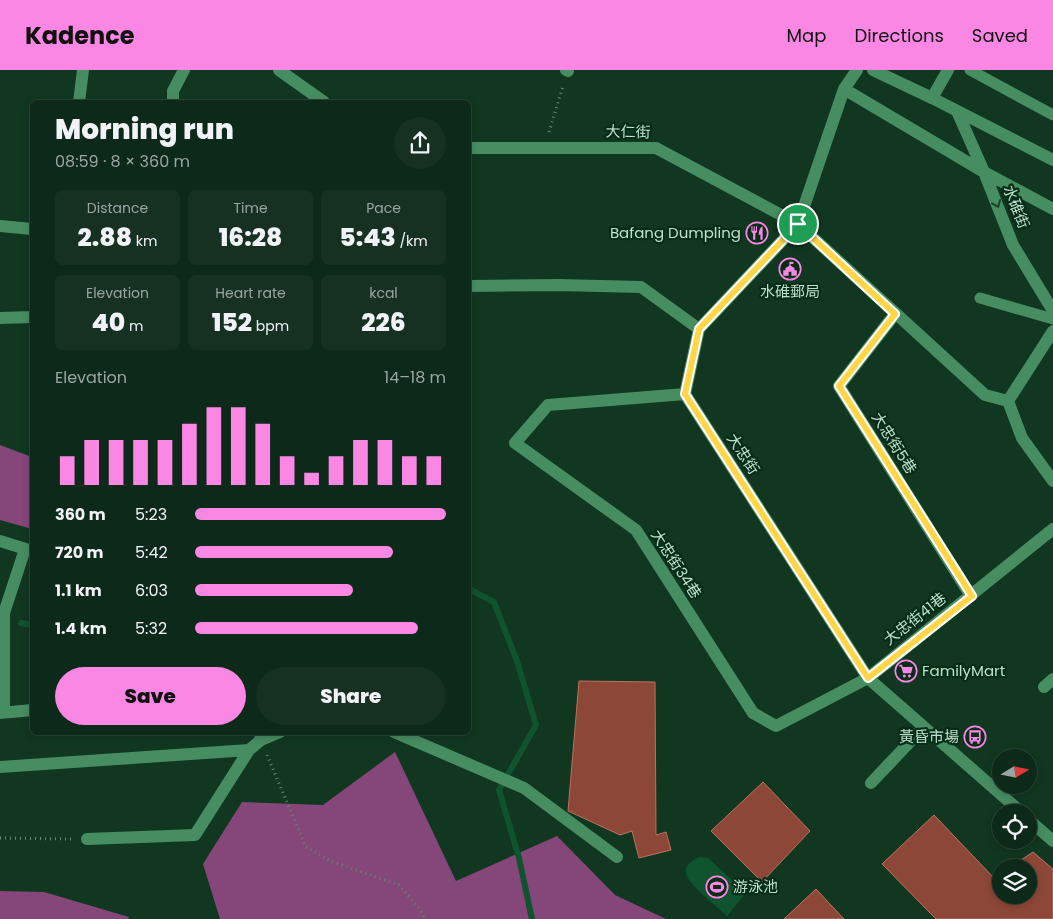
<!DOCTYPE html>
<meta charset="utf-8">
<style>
:root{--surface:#0d2919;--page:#163122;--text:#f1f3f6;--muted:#9aa6a2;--line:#2d4538;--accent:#fb87e5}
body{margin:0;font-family:Poppins,"Noto Sans TC",sans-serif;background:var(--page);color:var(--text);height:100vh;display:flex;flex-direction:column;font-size:19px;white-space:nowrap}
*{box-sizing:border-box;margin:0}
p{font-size:16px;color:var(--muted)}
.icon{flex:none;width:28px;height:28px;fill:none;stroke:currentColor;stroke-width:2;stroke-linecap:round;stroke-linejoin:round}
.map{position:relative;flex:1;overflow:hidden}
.details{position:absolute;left:30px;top:30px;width:441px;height:635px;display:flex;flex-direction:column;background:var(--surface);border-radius:8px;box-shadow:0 2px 8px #0003,0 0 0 1px var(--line)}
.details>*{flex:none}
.needle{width:32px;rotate:80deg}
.controls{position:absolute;left:992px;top:679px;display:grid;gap:10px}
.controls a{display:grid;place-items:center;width:45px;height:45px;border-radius:50%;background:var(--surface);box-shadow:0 2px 8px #0003,0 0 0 1px var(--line);font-size:25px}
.pin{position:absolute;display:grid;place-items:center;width:42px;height:42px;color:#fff;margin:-21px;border:2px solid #fff;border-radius:50%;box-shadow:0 1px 5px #0007}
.round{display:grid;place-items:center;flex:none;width:52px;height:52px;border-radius:26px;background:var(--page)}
.overview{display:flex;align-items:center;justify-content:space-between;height:85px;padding:0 25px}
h1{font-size:28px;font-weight:800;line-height:38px}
.figures{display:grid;grid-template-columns:repeat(3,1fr);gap:8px;height:85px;padding:5px 25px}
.figures div{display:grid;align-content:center;border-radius:8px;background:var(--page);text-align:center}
.figures b{font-size:25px;font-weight:800}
.figures small{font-size:14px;font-weight:400}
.figures p{font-size:14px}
.chart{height:140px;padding:10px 25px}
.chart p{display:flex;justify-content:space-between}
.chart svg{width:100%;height:90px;margin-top:5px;stroke:var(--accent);stroke-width:6}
.cta{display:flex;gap:10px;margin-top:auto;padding:10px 25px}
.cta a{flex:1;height:58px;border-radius:30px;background:var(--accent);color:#111;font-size:20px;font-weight:800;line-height:58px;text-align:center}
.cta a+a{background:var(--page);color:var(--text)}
ul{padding:0 25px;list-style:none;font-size:16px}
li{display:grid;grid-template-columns:80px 60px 1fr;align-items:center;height:38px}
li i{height:12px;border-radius:6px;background:var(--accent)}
header{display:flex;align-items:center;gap:30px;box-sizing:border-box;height:70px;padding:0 25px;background:var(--accent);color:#111}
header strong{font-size:24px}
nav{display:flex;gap:28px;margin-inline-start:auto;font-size:18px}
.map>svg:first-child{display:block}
.forest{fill:#854679}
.water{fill:#10532f}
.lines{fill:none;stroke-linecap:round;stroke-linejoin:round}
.stream{stroke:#10532f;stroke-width:6}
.building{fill:#8d4736;stroke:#bc7260}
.path{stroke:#638871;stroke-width:3;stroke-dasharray:1 4;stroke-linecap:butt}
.lane{stroke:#478d62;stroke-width:11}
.street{stroke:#478d62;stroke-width:12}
.secondary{stroke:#478d62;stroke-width:12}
.oneway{stroke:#16452a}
.route-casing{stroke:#fff;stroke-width:10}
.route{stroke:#ffd54a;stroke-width:6}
.labels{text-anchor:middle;stroke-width:4.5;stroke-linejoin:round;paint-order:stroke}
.street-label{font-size:15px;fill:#bde0c8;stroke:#052d17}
.poi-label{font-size:15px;fill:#bde0c8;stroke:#052d17;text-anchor:end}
</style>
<header>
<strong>Kadence</strong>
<nav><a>Map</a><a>Directions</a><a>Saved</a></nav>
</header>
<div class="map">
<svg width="1053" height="849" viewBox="0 0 1053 849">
<rect width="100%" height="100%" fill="#113721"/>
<!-- forest -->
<path class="forest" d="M0,375L32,387V459L0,450Z
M395,682L456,811L557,766L615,825L666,849H220L203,794L242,732L323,735Z
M0,821L44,822L129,847L128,849H0Z"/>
<!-- water -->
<path class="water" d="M699,787L708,788L746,823L727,846C719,839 711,832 703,825C690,812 674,799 699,787Z"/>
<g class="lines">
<!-- stream -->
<path class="stream" d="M469,519L494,532L517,591L536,655L499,720L519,788L532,849
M21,553L32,555"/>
</g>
<!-- building -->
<path class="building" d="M579,611L655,612L656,765L666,762L671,780L639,788L632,761L620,765L568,741Z
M763,712L810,761L762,812L711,761Z
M934,745L994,808L1001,803V825H1029V798H1009L1033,782L1053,799V849H936L882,794Z
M816,819L844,849H784Z"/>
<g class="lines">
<!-- path -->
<path class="path" d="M549,62L563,16
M267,685L306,777L330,791L399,815L419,838L425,849
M0,768L71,769"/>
<!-- lane -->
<path class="lane" d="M970,0L1053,45
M980,228L1053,249"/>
<!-- street -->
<path class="street" d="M279,0L324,32
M566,0L568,1
M857,0L844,19L798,154L699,259L685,324L868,608L1021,742
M844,19L984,102L1053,139
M932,28L948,0
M79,32L83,0
M173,32V21L184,0
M957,41L984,102L1013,175L1053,241
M469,78H656L798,154L985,325L1008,331
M0,156L32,159
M469,216L559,215L641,217L699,259
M895,244L839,316L971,526
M0,248L32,247
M685,324L548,335L515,373L636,460L753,643L776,656L868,608L1053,459
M1008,331L1022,368L1053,411
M1008,331L1053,261
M0,471L32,481
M1044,617L1053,609
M4,642V543L25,479
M0,643L32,640
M394,662L524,718L617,787
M261,670L280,662
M0,697L249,680
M871,713L924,657
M1029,750L1053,771
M87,769L195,765L249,680L261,670L260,662"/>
<!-- secondary -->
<path class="secondary" d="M873,0L932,28L1053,90"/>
</g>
<!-- one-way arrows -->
<defs><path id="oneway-chevron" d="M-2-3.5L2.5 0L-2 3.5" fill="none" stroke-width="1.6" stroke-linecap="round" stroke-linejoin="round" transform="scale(1.25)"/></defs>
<use class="oneway" href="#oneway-chevron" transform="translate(997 134) rotate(68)"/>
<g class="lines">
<!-- route casing -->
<g class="route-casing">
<path id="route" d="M798,154L895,244L839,316L972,526L868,608L685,324L699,259Z"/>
</g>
<!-- route -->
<use href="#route" class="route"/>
</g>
<!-- icons -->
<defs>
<g id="restaurant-ring" transform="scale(1.125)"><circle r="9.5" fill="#052d17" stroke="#fb87e5" stroke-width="1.5"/><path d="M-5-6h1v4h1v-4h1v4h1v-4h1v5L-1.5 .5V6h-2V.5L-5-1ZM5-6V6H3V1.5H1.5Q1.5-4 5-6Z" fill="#fb87e5"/></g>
<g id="civic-ring" transform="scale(1.125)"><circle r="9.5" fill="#052d17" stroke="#fb87e5" stroke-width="1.5"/><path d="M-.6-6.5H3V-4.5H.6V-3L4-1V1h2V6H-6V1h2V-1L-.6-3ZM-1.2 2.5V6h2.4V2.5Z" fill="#fb87e5"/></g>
<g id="supermarket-ring" transform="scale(1.125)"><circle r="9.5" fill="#052d17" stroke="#fb87e5" stroke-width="1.5"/><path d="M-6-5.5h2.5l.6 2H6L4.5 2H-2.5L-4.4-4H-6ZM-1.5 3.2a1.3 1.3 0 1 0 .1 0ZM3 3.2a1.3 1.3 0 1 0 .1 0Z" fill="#fb87e5"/></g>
<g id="bus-ring" transform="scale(1.125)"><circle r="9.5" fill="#052d17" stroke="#fb87e5" stroke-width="1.5"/><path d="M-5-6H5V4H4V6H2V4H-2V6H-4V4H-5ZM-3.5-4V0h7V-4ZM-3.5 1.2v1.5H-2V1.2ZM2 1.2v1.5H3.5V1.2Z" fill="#fb87e5"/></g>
<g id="stadium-ring" transform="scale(1.125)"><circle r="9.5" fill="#052d17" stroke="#fb87e5" stroke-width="1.5"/><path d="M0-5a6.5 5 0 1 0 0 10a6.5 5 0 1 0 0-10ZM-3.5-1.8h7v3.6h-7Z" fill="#fb87e5"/></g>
</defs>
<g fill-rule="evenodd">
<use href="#restaurant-ring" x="757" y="163"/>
<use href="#civic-ring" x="790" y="199"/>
<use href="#supermarket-ring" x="906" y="601"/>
<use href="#bus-ring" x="975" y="667"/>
<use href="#stadium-ring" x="717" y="817"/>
</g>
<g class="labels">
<!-- street labels -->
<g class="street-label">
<text transform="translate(628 62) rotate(1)" y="5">大仁街</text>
<text transform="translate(1016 137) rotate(68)" y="5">水碓街</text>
<text transform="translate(894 373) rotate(58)" y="5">大忠街5巷</text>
<text transform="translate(743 384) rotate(57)" y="5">大忠街</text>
<text transform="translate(676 494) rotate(57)" y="5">大忠街34巷</text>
<text transform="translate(915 549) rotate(-38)" y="5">大忠街41巷</text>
</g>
<!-- poi labels -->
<g class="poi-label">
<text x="741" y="168">Bafang Dumpling</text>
<text x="790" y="227" text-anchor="middle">水碓郵局</text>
<text x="922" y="606" text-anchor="start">FamilyMart</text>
<text x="959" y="672">黃昏市場</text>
<text x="733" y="822" text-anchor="start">游泳池</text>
</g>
</g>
</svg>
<div class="controls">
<a><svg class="needle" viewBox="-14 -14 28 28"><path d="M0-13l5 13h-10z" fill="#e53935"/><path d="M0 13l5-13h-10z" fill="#9aa6a2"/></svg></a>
<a><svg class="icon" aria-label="locate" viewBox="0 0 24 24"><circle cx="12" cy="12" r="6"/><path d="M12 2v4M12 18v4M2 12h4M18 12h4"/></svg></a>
<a><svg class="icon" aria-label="layers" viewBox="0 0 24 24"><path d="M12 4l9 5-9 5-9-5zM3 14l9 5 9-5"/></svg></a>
</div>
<div class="pin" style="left:798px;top:154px;background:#1e9e55"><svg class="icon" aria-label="arrive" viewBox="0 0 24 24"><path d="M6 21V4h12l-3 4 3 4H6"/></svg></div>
<section class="details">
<div class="overview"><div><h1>Morning run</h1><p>08:59 · 8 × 360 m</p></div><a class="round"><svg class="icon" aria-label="share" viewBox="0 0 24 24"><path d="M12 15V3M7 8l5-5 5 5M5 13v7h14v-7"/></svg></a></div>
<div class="figures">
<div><p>Distance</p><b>2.88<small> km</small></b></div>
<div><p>Time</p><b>16:28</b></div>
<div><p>Pace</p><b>5:43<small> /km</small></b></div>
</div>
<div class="figures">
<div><p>Elevation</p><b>40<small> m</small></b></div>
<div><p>Heart rate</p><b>152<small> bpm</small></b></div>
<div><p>kcal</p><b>226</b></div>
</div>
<div class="chart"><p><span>Elevation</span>14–18 m</p>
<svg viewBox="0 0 160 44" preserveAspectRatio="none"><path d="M5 44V30M15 44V22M25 44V22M35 44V22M45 44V22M55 44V14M65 44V6M75 44V6M85 44V14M95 44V30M105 44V38M115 44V30M125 44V22M135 44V22M145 44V30M155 44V30"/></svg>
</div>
<ul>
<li><b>360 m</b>5:23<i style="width:100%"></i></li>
<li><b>720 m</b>5:42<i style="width:79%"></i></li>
<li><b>1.1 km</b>6:03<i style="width:63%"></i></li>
<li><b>1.4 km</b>5:32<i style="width:89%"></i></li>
</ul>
<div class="cta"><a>Save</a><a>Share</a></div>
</section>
</div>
